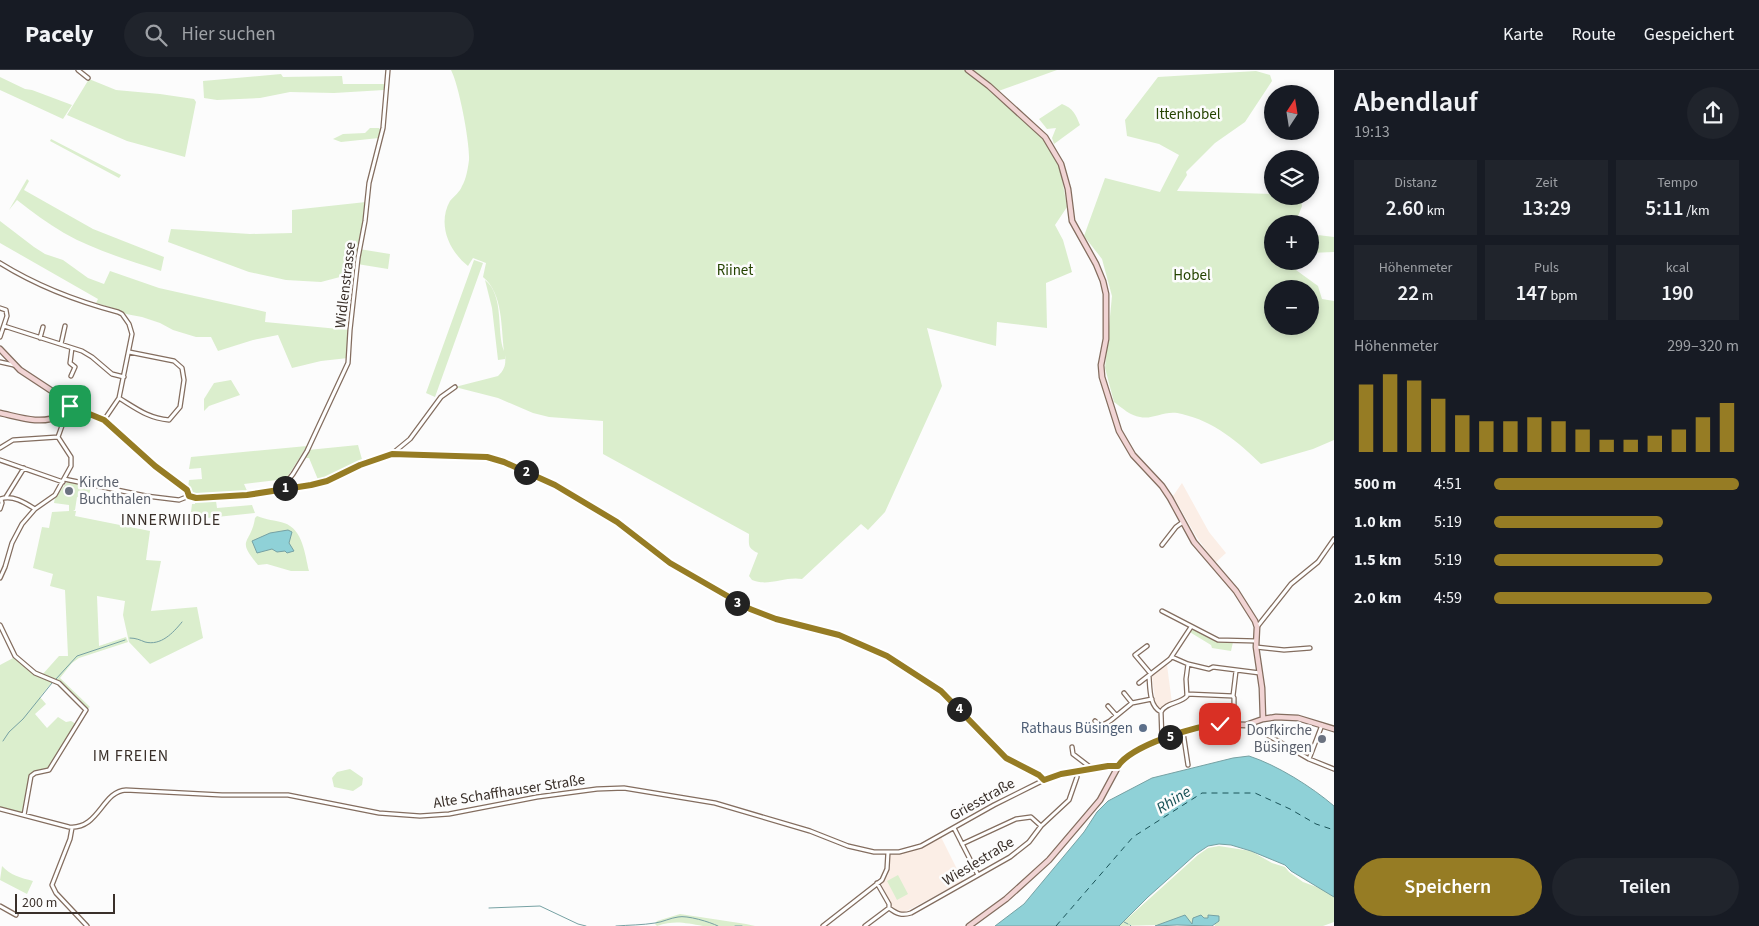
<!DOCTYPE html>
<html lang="de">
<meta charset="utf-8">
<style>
:root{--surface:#171b24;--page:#20242c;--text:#f1f3f6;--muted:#9ea1a6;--line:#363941;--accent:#967c24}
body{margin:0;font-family:"Source Sans 3",sans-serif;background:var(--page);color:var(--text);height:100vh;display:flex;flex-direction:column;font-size:19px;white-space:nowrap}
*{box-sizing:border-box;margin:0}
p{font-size:16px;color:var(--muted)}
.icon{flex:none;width:28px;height:28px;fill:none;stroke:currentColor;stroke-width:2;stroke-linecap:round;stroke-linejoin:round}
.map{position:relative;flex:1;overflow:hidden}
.sheet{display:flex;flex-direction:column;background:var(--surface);width:425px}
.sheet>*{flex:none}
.needle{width:32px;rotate:12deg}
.tools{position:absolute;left:1264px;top:15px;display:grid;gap:10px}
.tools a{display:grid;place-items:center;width:55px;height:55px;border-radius:50%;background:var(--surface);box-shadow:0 2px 8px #0003;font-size:25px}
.scale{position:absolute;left:15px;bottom:12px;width:100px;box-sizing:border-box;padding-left:5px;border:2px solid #3a302a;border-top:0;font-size:14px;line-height:18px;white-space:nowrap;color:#3a302a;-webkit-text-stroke:4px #fcfcfc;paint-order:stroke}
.pin{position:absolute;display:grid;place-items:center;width:42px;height:42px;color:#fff;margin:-21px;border-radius:10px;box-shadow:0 2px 8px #0006}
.km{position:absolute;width:25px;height:25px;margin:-12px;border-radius:50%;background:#222;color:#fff;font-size:14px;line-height:25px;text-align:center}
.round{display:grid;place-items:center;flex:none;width:52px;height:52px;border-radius:26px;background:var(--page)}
.overview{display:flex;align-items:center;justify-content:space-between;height:85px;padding:0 20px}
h1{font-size:28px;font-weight:600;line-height:38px}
.stats{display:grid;grid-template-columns:repeat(3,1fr);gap:8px;height:85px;padding:5px 20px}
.stats div{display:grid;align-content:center;border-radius:0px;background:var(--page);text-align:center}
.stats b{font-size:21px;font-weight:600}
.stats small{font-size:14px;font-weight:400}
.stats p{font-size:14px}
.chart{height:140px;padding:10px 20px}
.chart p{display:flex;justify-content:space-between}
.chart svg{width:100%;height:90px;margin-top:5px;stroke:var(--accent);stroke-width:6}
.action{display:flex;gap:10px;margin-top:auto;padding:10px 20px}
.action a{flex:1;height:58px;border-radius:30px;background:var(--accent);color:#fff;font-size:20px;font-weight:600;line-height:58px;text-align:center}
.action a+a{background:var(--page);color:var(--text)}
ul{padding:0 20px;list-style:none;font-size:16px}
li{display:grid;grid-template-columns:80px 60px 1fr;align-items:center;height:38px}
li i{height:12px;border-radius:6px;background:var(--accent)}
header{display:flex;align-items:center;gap:30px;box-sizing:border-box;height:70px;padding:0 25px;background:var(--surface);border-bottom:1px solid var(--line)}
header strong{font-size:24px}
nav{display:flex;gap:28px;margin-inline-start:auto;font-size:18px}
.search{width:350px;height:45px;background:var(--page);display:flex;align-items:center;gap:12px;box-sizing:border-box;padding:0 18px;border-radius:28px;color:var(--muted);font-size:19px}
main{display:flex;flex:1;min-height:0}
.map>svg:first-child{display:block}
.built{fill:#fbeee6}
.green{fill:#dbeecd;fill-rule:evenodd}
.water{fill:#8fd1d7;stroke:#76a1a3}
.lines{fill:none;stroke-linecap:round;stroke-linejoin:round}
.stream{stroke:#76a1a3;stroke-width:1}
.ferry{stroke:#1b5459;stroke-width:1;stroke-dasharray:6 5;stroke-linecap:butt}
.street-casing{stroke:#836d5f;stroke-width:5.5}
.secondary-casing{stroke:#836d5f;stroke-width:7}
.street{stroke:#fff;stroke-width:3}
.secondary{stroke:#f1d4d4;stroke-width:4.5}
.route-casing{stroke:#fff;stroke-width:10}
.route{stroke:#967c24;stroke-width:6}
.worship-dot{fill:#6b7280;stroke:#fcfcfc;stroke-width:2}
.service-dot{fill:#5c6f8a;stroke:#fcfcfc;stroke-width:2}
.labels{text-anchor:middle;stroke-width:5;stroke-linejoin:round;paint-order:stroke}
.park-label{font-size:15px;fill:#254301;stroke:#fcfcfc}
.street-label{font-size:15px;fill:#3a302a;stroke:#fcfcfc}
.worship-label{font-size:15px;fill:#5b616d;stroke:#fcfcfc;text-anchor:start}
.service-label{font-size:15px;fill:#4e5e75;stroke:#fcfcfc;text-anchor:end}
.neighbourhood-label{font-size:16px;letter-spacing:1px;fill:#3a302a;stroke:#fcfcfc}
.water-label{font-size:16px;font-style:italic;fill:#1b5459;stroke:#fcfcfc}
</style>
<header>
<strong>Pacely</strong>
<div class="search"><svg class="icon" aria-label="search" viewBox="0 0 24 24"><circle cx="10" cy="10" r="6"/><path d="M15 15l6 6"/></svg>Hier suchen</div>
<nav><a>Karte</a><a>Route</a><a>Gespeichert</a></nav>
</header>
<main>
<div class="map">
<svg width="1334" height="856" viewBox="0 0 1334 856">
<rect width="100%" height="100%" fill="#fcfcfc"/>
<!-- built -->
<path class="built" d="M1182,413L1209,462L1226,483L1215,493L1196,466L1173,426Z
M1167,595L1172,633L1163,636L1159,640L1156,637L1152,606Z
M941,767L963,811L901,844L893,839L881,813L888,805L890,785L921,777Z"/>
<!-- green -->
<path class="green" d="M451,0H1057L993,23L1045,67L1059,92L1067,137L1055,155L1063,170L1072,202L1046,213L1047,258L997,252L996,276L927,258L942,316L885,442L868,460L861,454L802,509C785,506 768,517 752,510L749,506L758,483C747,478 749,475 749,464L603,384V351L549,347L533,343L498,328L455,317L498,306C505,299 506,294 505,285V289L498,290L492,238L485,210C505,226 496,262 504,281C501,257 503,223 483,207L486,193L473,188L468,196C449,181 437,154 450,131C454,126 460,122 462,116C466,110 468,98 469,90C470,73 459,15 451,0Z
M1256,1L1270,5L1272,11L1245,52L1215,73L1186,102L1187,105L1177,121L1272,124V126H1300L1302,136L1295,154H1272V191H1293L1296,200L1318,216L1322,229L1334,231V370L1313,379L1261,394C1237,371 1215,352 1182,344C1165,339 1154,350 1140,347C1131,346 1122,338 1114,332L1105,298L1112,226L1102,189L1084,166L1105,108L1160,122L1179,85L1159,74L1127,66L1125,50L1158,7ZM1272,219H1310V256H1272Z
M281,4L283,7L342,6L343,14H387L386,19L384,20L334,23L290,22L260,28L217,30L204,28L203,11Z
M0,7L25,19L32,20L72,35L63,49L0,20Z
M89,9L116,20L160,24L194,29L196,32L185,87L127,71L67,45Z
M1062,34C1073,38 1076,45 1080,55L1054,74L1052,68L1056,58L1047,59L1039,49Z
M370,58H379L381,60L379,68L341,72L333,69L343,64L365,63Z
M51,69L121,105L119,108L50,71Z
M27,109L29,111L24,120L93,159L164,187L161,201C128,190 94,180 64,163C47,153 32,142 17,130L9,140Z
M366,132C363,156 356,179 355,203L321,212L286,210L249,202L168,172L171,159L250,164L292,163V140Z
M0,151L34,177L45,184L63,190L88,208L104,214L110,201L159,218L266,242L265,252L349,260L348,288L321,291L292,298L278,265L253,270L218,281L211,267H196L173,260L160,253L142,247L126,244L119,240L96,233L98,229L0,173Z
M1310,164L1334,167V182L1310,183Z
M359,179L390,184L388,199L357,194Z
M474,190L483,193L435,327L426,323Z
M231,310L240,325L209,336L204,341V329L214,313Z
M358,375L363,393L319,412L309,388H304L308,380Z
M307,376L286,409L244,414L248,423C236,426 198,430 190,423L188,418L189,410L202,409L201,398L189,399L191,387Z
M67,412L91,417L88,429L77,427L75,440L73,441H76L75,446L150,461L146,490L161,491L151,541L197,537L203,568L150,594L129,572L123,545L125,531L97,526L99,576L126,567L128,572L79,588L72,593L60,608L90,637L87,639L57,610L42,605L59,586H68L65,520L50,516L53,504L33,498L42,457L49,458L52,442L69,441V435L54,433L55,428Z
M216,431L217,438L252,435L255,443L207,448L198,443L191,442L192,434H195V432Z
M257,446C266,450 275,450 284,453C303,459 305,485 309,501H291L267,494L258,495C235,468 251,475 255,448Z
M1191,557L1212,567L1233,572L1231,581L1212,578L1211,575L1188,561Z
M15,587L33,603L53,611L40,627L46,634L35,644L47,658L58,647L66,652L71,651L76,654L49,698L31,705L25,739L23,742L19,744L0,738V595Z
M350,699L363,708L362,715L353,721L334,717L332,708L337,702Z
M1219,776L1251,781L1272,793L1285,797L1289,802L1303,812L1322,819L1334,827V852L1323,856H1212H1215L1214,846L1208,845V848H1204L1192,854L1119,856L1198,785L1208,778Z
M2,796C10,805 21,808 33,811L27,824L0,810Z
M898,805L908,824L897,830L887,811Z
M680,844L746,854L755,856C738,856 720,856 703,856C685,853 675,850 657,856L655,854L657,851Z"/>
<!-- water -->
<path class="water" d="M288,460L292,462L289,473L294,481L287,483L285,481L277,482L272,479L257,483L252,471L270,463Z
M1249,686C1277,695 1312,717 1334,736V827L1291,801L1285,795L1251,781L1231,775L1219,774L1208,776L1196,784L1148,827L1119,856H995L1024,834L1084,762L1097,742L1108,731L1152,708L1233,688Z
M1185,845L1192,854L1193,848L1201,845L1204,848H1208V845L1219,846V851L1212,856L1177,855L1155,856Z"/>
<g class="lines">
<!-- stream -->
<path class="stream" d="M130,568C136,568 140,570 145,572C161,576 173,563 182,552
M56,609L77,586L125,570
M3,671L9,662L23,649L52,613
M489,838L540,836L578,854L586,856
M1124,852L1128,854
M1130,855L1131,856
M616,856C629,855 643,855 655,853C663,852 670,848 678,847C687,845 710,852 718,856
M735,856H742"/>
<!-- ferry -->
<path class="ferry" d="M1056,856L1133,767L1202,723H1255L1290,739L1316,754L1334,760"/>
<!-- street casing -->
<g class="street-casing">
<path id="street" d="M78,0L88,8
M0,193C37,216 76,231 118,242L122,244L129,254L132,264L119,328L104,350
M0,238L6,240L7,246L0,267
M4,256L82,281L92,287L112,304L124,307
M40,268L43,257
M61,274L65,256
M0,292L14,295
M71,306L75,297L70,293L72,278
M119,328C137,339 148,348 169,350L180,337L184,310L182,298L174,291L129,282
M64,335L104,350L155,396L187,420L189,426
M0,378L13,370L58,367
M393,383L410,369L441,327L455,317
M0,390L63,412
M64,409L146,426L179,430L189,426L196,428L247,425L311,415L327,411L360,395L392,384L487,387L504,392L555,415L617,452L670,493L750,539L776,549L839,565L887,587L941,621L1006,688L1039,705L1044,710
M282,418L293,404L307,381L348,293L350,260L358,188L365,151L369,113L383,58L388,0
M6,427L24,398
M0,429C13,425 24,432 35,439
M0,439L2,433L1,429
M1162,475L1176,457L1183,452
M0,508L5,497L12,473L22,454L35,439L55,425L71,396V387L58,367L63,353L59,346
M1162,541L1218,570L1256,571
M0,555L15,586L35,603L59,613L86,640L49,700L35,703L31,706L24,745
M1257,557L1291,514L1318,492L1334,469
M1147,576L1135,585L1151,604
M1256,577L1284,580L1310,578
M1172,587L1188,594L1209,599L1213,597L1260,603
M1149,606C1150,618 1149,636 1161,642L1162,670
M1139,613L1170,589L1191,557
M1124,623L1132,633
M1187,624L1233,626L1236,601
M1233,626L1234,628V638
M1108,636L1116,645
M1161,642C1166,632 1180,634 1187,626L1186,609L1188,594
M1095,651L1101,656L1110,651L1132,633L1152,629
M1252,653L1257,659L1309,689L1334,699
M1183,662L1188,695
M1072,677L1073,684L1090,697L1091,700
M1309,689L1322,655
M0,739L69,757C99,760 102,721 126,720L222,725H288L379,743L420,746L449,744L537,727L597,719L624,718L715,733L810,761L848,776L874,782H899L921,776L994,735L1044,710L1061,704L1108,696H1118
M72,758L70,769L52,815L56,823L87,856
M954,758L978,805
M962,774L1016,749L1031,747L1041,756
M877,813L889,834V838C897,844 902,846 911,843L1010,787L1029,772L1041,756L1069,730L1077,707
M0,836L16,845
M823,856L882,810L887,799L888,782
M865,856L889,838"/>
</g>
<!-- secondary casing -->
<g class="secondary-casing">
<path id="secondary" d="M968,0L989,16L1045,67L1061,94L1068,119L1072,151L1096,194L1103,211L1106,224V269L1101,295L1102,307L1119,361L1133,385L1162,416L1170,428L1194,472L1236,521L1255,551L1257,557L1256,577L1262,618L1263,649
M0,279L20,300L58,325L64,335L59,346C41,355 19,347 0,343
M969,856L1006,829L1049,790L1100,730L1120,693L1132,683L1154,673L1196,658L1220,654L1246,655L1263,649L1276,647L1298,648L1334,659"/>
</g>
<!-- street -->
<use href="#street" class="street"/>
<!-- secondary -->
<use href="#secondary" class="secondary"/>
</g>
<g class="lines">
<!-- route casing -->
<g class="route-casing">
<path id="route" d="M70,336L104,350L155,396L187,420L189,426L196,428L247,425L311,415L327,411L360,395L392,384L487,387L504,392L555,415L617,452L670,493L750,539L776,549L839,565L887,586L941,621L1006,688L1039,705L1044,710L1061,704L1108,696H1118C1132,675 1195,656 1220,654"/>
</g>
<!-- route -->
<use href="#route" class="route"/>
</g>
<!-- markers -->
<g class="worship-dot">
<circle cx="69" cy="421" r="5"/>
<circle cx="1322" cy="669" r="5"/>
</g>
<circle class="service-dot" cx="1143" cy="658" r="5"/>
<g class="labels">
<!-- park labels -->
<g class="park-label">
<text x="1188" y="49">Ittenhobel</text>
<text x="735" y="205">Riinet</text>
<text x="1192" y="210">Hobel</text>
</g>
<!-- street labels -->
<g class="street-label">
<text transform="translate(345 215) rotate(-83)" y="5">Widlenstrasse</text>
<text transform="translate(509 721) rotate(-9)" y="5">Alte Schaffhauser Straße</text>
<text transform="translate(982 729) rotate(-29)" y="5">Griesstraße</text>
<text transform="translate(978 791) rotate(-31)" y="5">Wieslestraße</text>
</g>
<!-- worship labels -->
<g class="worship-label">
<text x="79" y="417">Kirche<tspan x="79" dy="17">Buchthalen</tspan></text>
<text x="1312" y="665" text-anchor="end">Dorfkirche<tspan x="1312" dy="17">Büsingen</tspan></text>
</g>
<!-- service labels -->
<g class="service-label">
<text x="1133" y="663">Rathaus Büsingen</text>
</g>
<!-- neighbourhood labels -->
<g class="neighbourhood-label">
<text x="171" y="455">INNERWIIDLE</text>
<text x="131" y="691">IM FREIEN</text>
</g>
<!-- water labels -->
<g class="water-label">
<text transform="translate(1173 729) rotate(-32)" y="6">Rhine</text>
</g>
</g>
</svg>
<div class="tools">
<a><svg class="needle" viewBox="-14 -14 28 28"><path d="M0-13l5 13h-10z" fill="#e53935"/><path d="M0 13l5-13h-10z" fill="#9ea1a6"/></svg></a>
<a><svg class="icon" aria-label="layers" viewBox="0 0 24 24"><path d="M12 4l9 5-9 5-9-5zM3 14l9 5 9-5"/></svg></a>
<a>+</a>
<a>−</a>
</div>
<div class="scale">200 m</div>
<div class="pin" style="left:70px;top:336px;background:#1e9e55"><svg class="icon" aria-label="arrive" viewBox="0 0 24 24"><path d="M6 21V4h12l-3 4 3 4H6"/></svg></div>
<div class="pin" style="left:1220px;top:654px;background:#d93025"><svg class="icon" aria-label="check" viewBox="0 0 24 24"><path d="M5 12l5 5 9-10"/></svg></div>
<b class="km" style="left:285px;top:418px">1</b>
<b class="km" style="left:526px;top:402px">2</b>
<b class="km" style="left:737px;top:533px">3</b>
<b class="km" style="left:959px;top:639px">4</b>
<b class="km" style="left:1170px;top:667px">5</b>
</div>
<section class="sheet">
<div class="overview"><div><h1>Abendlauf</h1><p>19:13</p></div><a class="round"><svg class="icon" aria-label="share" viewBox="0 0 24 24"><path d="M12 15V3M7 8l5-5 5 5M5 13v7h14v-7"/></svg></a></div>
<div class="stats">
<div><p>Distanz</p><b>2.60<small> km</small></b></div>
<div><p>Zeit</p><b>13:29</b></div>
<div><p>Tempo</p><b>5:11<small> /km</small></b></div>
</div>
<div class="stats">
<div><p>Höhenmeter</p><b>22<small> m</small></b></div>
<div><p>Puls</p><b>147<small> bpm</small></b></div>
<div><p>kcal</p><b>190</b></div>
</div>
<div class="chart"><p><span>Höhenmeter</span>299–320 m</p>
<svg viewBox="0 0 160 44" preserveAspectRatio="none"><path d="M5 44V11M15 44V6M25 44V9M35 44V18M45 44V26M55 44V29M65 44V29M75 44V27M85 44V29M95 44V33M105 44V38M115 44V38M125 44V36M135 44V33M145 44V27M155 44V20"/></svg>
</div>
<ul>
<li><b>500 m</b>4:51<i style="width:100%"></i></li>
<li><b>1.0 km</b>5:19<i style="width:69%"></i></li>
<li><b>1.5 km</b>5:19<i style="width:69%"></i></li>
<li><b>2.0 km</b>4:59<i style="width:89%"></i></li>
</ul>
<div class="action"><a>Speichern</a><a>Teilen</a></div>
</section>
</main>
